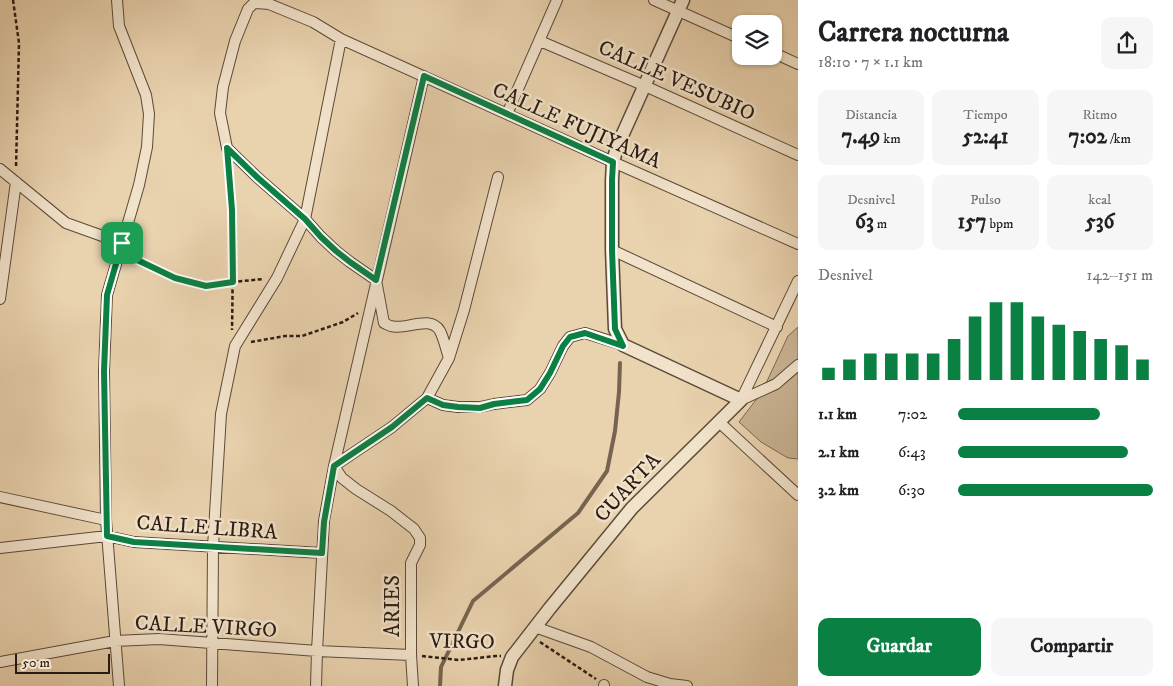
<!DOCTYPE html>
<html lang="es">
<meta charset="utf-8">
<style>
:root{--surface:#fff;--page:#f6f6f6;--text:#202124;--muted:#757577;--accent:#0b8043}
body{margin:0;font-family:"IM FELL DW Pica",serif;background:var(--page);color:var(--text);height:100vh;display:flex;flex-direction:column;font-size:19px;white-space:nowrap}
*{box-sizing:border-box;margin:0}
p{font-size:16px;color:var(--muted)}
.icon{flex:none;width:28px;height:28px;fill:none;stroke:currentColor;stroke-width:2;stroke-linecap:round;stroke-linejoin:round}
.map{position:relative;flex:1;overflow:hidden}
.drawer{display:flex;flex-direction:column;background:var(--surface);width:375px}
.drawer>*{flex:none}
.buttons{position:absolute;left:732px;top:15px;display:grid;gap:10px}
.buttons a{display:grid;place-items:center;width:50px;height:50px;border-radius:10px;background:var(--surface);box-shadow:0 1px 4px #0004;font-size:25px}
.scale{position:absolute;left:15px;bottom:12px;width:95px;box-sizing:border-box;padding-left:5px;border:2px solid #2a1c12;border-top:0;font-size:14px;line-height:18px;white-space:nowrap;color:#2a1c12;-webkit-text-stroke:4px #f1e2ca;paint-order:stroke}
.pin{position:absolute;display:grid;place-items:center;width:42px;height:42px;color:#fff;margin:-21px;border-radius:10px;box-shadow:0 2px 8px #0006}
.round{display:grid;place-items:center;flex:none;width:52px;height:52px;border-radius:10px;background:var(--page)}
.overview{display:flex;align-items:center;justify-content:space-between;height:85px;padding:0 20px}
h1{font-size:28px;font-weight:800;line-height:38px}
.figures{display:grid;grid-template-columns:repeat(3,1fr);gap:8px;height:85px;padding:5px 20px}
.figures div{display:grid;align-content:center;border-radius:10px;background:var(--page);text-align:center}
.figures b{font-size:21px;font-weight:800}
.figures small{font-size:14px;font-weight:400}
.figures p{font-size:14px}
.chart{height:140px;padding:10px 20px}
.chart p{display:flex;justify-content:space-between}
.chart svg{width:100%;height:90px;margin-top:5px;stroke:var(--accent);stroke-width:6}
.button{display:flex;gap:10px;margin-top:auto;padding:10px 20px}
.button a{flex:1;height:58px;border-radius:10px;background:var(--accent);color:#fff;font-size:20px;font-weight:800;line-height:58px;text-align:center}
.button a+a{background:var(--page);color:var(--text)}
ul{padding:0 20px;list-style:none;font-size:16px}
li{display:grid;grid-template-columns:80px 60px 1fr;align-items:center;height:38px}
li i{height:12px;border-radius:6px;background:var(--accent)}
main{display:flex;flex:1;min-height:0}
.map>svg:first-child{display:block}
.green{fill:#c9b393;stroke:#7a6852}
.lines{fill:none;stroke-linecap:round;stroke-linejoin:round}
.stream{stroke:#766450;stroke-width:4}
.minor-casing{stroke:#5a4a39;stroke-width:12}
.tertiary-casing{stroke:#5a4a39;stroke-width:15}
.path{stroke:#2a1c12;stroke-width:2.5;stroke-dasharray:4 2.5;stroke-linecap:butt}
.minor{stroke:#f1e2ca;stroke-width:10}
.tertiary{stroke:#f1e2ca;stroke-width:12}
.route-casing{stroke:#fff;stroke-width:10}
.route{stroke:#0b8043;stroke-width:6}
.labels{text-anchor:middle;stroke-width:5;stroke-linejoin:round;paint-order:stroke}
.street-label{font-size:21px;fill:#2a1c12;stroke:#f1e2ca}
</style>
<main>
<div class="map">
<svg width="798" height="686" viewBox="0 0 798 686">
<rect width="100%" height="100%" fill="#e9d2ae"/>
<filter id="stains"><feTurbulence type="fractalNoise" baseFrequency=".004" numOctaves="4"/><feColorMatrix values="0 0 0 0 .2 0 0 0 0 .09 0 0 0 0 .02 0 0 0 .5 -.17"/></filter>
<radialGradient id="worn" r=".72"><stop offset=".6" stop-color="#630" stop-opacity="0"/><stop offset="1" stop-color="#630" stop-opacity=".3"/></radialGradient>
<!-- green -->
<path class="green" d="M798,327V459L788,458L761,442L739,422L762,392L788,336Z"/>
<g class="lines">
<!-- stream -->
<path class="stream" d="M440,686L441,667L473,601L578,513L607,471L615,431L619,392L620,363"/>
<!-- minor casing -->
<g class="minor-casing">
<path id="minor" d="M117,0L119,26L146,95L149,114L147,147L139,185L107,295L104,371L106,520L119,686
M654,0L741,39
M540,41L645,86L798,155
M774,53L798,64
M507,114L557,0
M0,169L66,223L122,243
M612,250L777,327
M0,299L16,182
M449,358C446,349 444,339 440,331C430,314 405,331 391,326C389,326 387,324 384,323L376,280L350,262L336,251L321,237L305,219L258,178L227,148L220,113L223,87L235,41L248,9L253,4L257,3L269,4L313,22L341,39L613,162L798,244
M427,398L443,405L458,407H480L494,404L527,400L540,389L550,373L563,346L570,337L585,333L623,345
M741,400L798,281
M741,400L776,384L798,365
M719,422L798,495
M0,497L106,520
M0,548L107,536L134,542L322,553
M535,627L591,647L647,677L670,684L687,686
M0,662L115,641L159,639L317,651L411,655
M212,686L213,547L221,414L235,346L277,278L305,219L341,39
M316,686L317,651L324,521L334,466L424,76
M413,686L411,655V563L420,545V538L414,529L391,511L356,489L342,478L334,466L392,427L427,398L449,358L464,310L498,177
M604,686V685"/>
</g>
<!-- tertiary casing -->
<g class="tertiary-casing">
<path id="tertiary" d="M505,686L507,670L512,657L519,648L550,608L632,508L741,400L623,345L615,329L612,250V180L613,162L617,147L683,0"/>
</g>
<!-- path -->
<path class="path" d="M13,0L19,43L16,168
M228,166C233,220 233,275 232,330
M129,254L131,257L175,278L206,286L233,282L263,279
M251,342L285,336H302L343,322L358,313
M540,642L596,679
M422,656L459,660L496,656H501"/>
<!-- minor -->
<use href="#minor" class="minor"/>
<!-- tertiary -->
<use href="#tertiary" class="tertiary"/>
</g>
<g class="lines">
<!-- route casing -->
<g class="route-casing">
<path id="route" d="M424,76L613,162L612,180V250L615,329L623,346L585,333L570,337L563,346L550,373L540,389L527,400L494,404L480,408L458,407L443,405L427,398L392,427L334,466L324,522L322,553L134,542L107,536L104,371L107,295L122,243L131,257L175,278L206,286L233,282L232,210L227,148L258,178L305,219L321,237L336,251L350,262L376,280Z"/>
</g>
<!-- route -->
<use href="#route" class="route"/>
</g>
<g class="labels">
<!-- street labels -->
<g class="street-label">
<text transform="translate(677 80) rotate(24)" y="7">CALLE VESUBIO</text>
<text transform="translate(577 125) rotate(24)" y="7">CALLE FUJIYAMA</text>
<text transform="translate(627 487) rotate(-47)" y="7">CUARTA</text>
<text transform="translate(207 527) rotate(4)" y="7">CALLE LIBRA</text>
<text transform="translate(392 606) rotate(-90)" y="7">ARIES</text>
<text transform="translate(206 626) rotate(3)" y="7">CALLE VIRGO</text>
<text transform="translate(462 641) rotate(1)" y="7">VIRGO</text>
</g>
</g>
<rect width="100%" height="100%" filter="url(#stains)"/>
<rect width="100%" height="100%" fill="url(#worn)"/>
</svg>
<div class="buttons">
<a><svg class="icon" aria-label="layers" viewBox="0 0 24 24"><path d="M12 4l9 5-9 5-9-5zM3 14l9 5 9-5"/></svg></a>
</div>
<div class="scale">50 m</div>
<div class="pin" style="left:122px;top:243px;background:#1e9e55"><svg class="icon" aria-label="arrive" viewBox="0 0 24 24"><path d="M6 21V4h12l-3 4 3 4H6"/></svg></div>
</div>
<section class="drawer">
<div class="overview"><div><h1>Carrera nocturna</h1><p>18:10 · 7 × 1.1 km</p></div><a class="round"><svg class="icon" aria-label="share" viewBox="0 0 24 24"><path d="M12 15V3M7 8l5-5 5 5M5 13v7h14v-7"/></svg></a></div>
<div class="figures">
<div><p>Distancia</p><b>7.49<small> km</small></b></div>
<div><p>Tiempo</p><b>52:41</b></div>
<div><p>Ritmo</p><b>7:02<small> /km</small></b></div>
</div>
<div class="figures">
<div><p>Desnivel</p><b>63<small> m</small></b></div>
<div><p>Pulso</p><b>157<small> bpm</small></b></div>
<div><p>kcal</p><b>536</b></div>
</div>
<div class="chart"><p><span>Desnivel</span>142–151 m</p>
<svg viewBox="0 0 160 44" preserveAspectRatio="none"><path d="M5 44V38M15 44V34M25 44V31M35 44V31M45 44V31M55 44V31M65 44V24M75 44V13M85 44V6M95 44V6M105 44V13M115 44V17M125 44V20M135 44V24M145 44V27M155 44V34"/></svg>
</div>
<ul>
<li><b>1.1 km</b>7:02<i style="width:73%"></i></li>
<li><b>2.1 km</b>6:43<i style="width:87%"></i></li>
<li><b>3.2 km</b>6:30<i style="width:100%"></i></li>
</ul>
<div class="button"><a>Guardar</a><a>Compartir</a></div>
</section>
</main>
